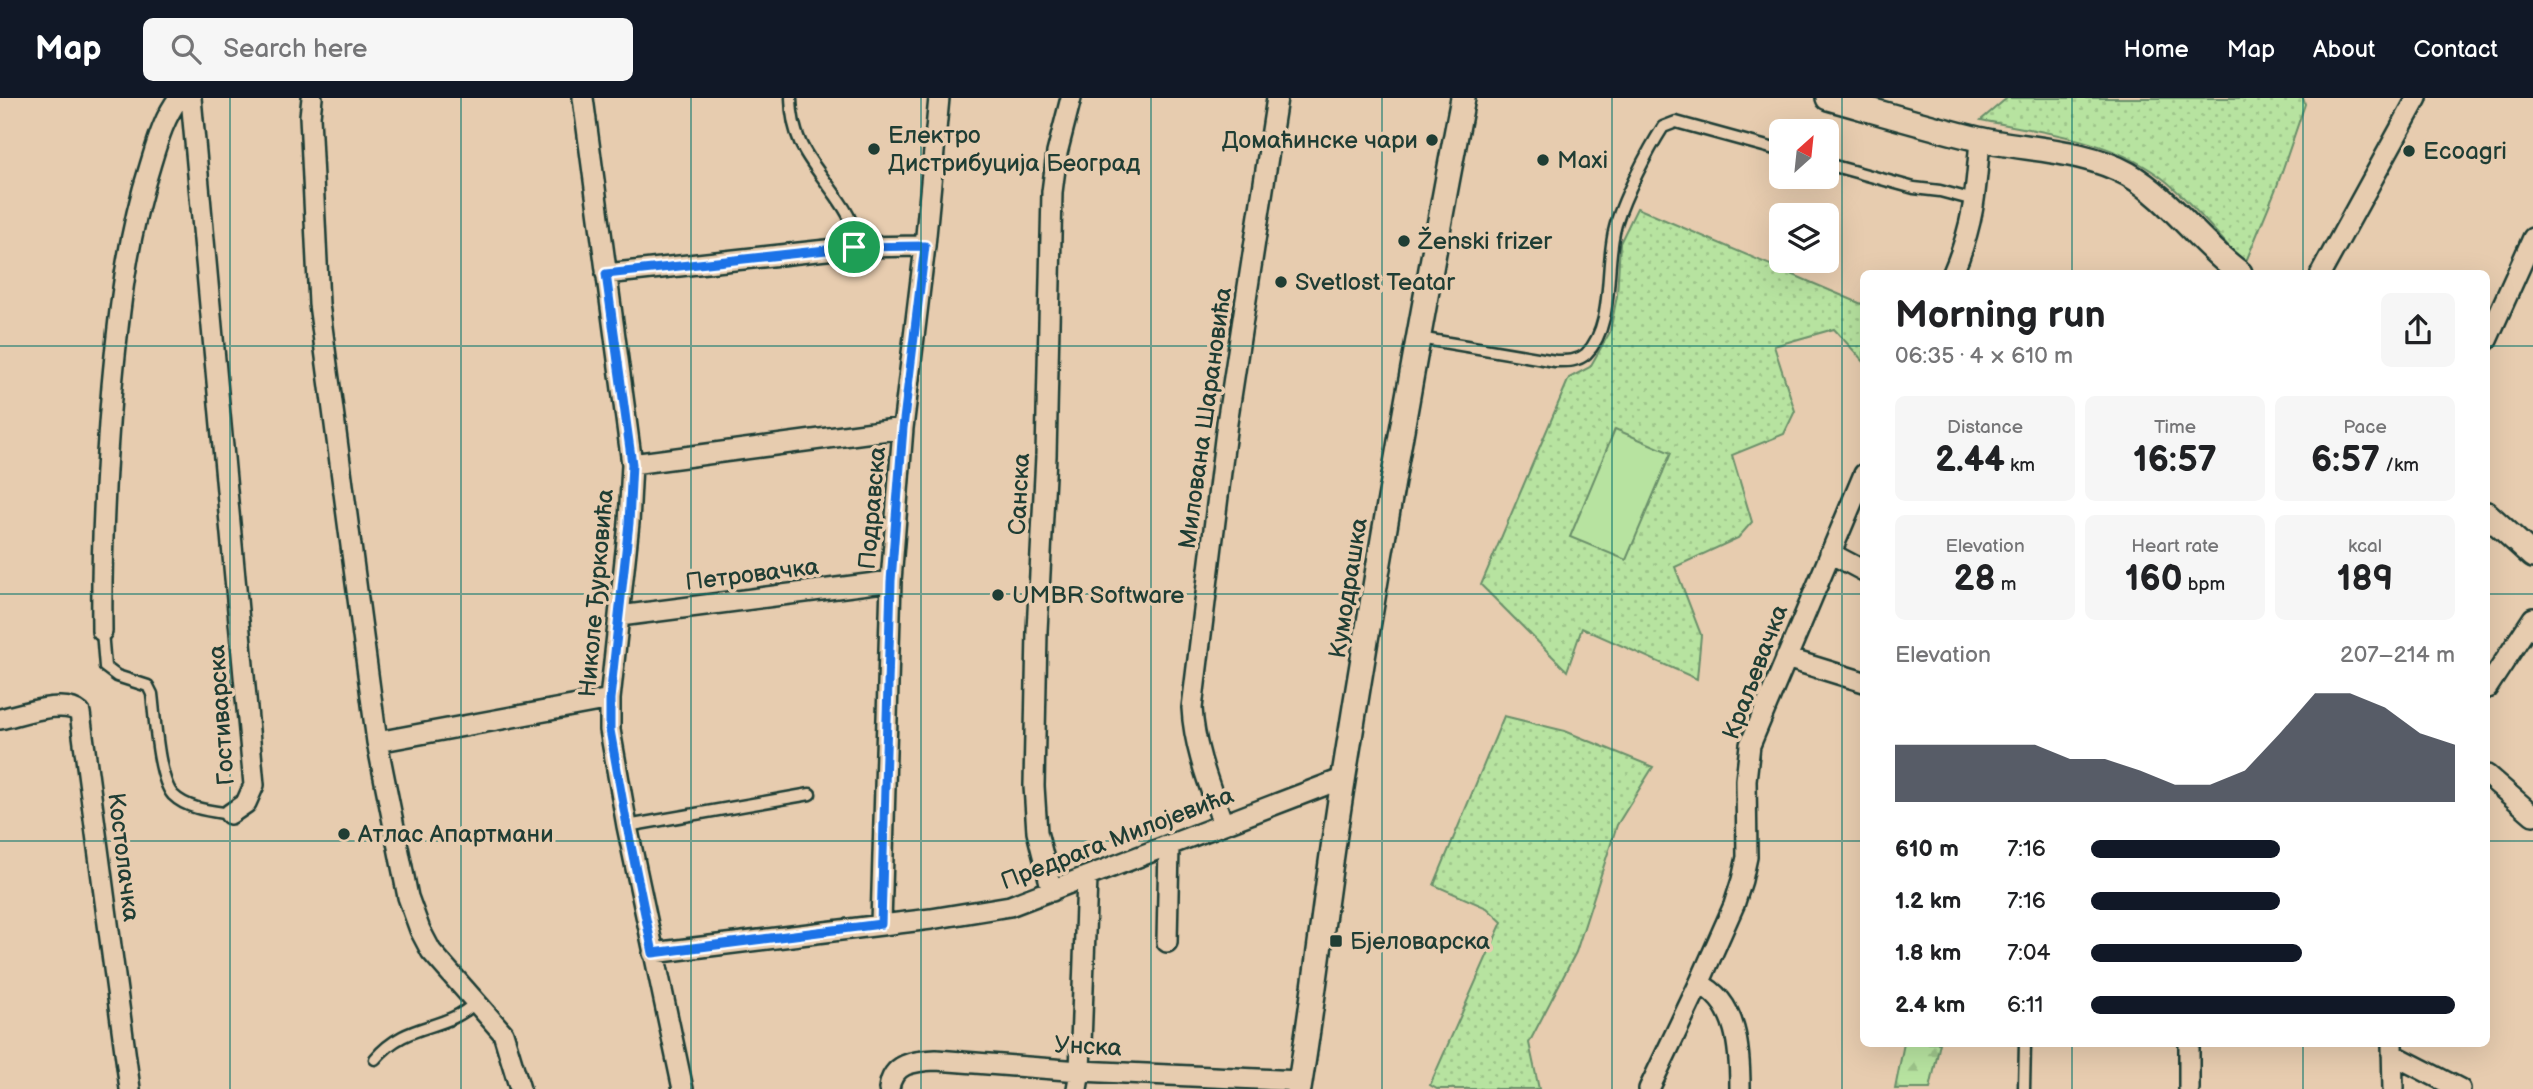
<!DOCTYPE html>
<meta charset="utf-8">
<style>
:root{--surface:#fff;--page:#f6f6f6;--text:#202124;--muted:#757577;--accent:#111827}
body{margin:0;font-family:"Balsamiq Sans",sans-serif;background:var(--page);color:var(--text);height:100vh;display:flex;flex-direction:column;font-size:26px;white-space:nowrap}
*{box-sizing:border-box;margin:0}
p{font-size:23px;color:var(--muted)}
.icon{flex:none;width:38px;height:38px;fill:none;stroke:currentColor;stroke-width:2;stroke-linecap:round;stroke-linejoin:round}
.map{position:relative;flex:1;overflow:hidden}
.sheet{position:absolute;left:1860px;top:172px;width:630px;height:777px;display:flex;flex-direction:column;background:var(--surface);border-radius:10px;box-shadow:0 7px 28px #0002}
.sheet>*{flex:none}
.needle{width:46px;rotate:27deg}
.controls{position:absolute;left:1769px;top:21px;display:grid;gap:14px}
.controls a{display:grid;place-items:center;width:70px;height:70px;border-radius:10px;background:var(--surface);box-shadow:0 7px 28px #0002;font-size:35px}
.pin{position:absolute;display:grid;place-items:center;width:60px;height:60px;color:#fff;margin:-30px;border:4px solid #fff;border-radius:50%;box-shadow:0 2px 7px #0007}
.round{display:grid;place-items:center;flex:none;width:74px;height:74px;border-radius:10px;background:var(--page)}
.headline{display:flex;align-items:center;justify-content:space-between;height:119px;padding:0 35px}
h1{font-size:38px;font-weight:700;line-height:52px}
.metrics{display:grid;grid-template-columns:repeat(3,1fr);gap:10px;height:119px;padding:7px 35px}
.metrics div{display:grid;align-content:center;border-radius:10px;background:var(--page);text-align:center}
.metrics b{font-size:35px;font-weight:700}
.metrics small{font-size:19px;font-weight:400}
.metrics p{font-size:19px}
.chart{height:196px;padding:14px 35px}
.chart p{display:flex;justify-content:space-between}
.chart svg{width:100%;height:126px;margin-top:7px;fill:var(--accent);opacity:.7}
ul{padding:0 35px;list-style:none;font-size:23px}
li{display:grid;grid-template-columns:112px 84px 1fr;align-items:center;height:52px}
li i{height:18px;border-radius:9px;background:var(--accent)}
header{display:flex;align-items:center;gap:42px;box-sizing:border-box;height:98px;padding:0 35px;background:var(--accent);color:#fff}
header strong{font-size:33px}
nav{display:flex;gap:38px;margin-inline-start:auto;font-size:24px}
.search{width:490px;height:63px;background:var(--page);display:flex;align-items:center;gap:18px;box-sizing:border-box;padding:0 24px;border-radius:10px;color:var(--muted);font-size:26px}
.map>svg:first-child{display:block}
.green{fill:url(#green-dots);stroke:#6b906a;stroke-width:2}
.forest{fill:url(#forest-firs);stroke:#6b906a;stroke-width:2}
.pitch{fill:#b7e3a0;stroke:#6b906a;stroke-width:2}
.lines{fill:none;stroke-linecap:round;stroke-linejoin:round}
.service-casing{stroke:#1f3d34;stroke-width:15}
.minor-casing{stroke:#1f3d34;stroke-width:24}
.tertiary-casing{stroke:#1f3d34;stroke-width:28}
.service{stroke:#e7ccaf;stroke-width:10}
.minor{stroke:#e7ccaf;stroke-width:19}
.tertiary{stroke:#e7ccaf;stroke-width:23}
.route-casing{stroke:#fff;stroke-width:14}
.route{stroke:#1a73e8;stroke-width:9}
.grid{fill:none;stroke:#0f766e;stroke-width:2;stroke-opacity:0.55}
.poi-dot{fill:#1f3d34;stroke:#e7ccaf;stroke-width:2.5}
.labels{text-anchor:middle;stroke-width:7;stroke-linejoin:round;paint-order:stroke}
.poi-label{font-size:24px;fill:#1f3d34;stroke:#e7ccaf;text-anchor:start}
.street-label{font-size:24px;fill:#1f3d34;stroke:#e7ccaf}
</style>
<header>
<strong>Map</strong>
<div class="search"><svg class="icon" aria-label="search" viewBox="0 0 24 24"><circle cx="10" cy="10" r="6"/><path d="M15 15l6 6"/></svg>Search here</div>
<nav><a>Home</a><a>Map</a><a>About</a><a>Contact</a></nav>
</header>
<div class="map">
<svg width="2533" height="991" viewBox="0 0 2533 991">
<defs>
<pattern id="green-dots" width="8" height="8" patternUnits="userSpaceOnUse" patternTransform="scale(1.75)"><rect width="8" height="8" fill="#b7e3a0"/><path d="M2 2h.1M6 6h.1" fill="none" stroke="#9dc48a" stroke-width="1.8" stroke-linecap="round"/></pattern>
<pattern id="forest-firs" width="22" height="20" patternUnits="userSpaceOnUse" patternTransform="scale(1.75)"><rect width="22" height="20" fill="#b7e3a0"/><path d="M5 1l3.5 6h-7zM16 11l3.5 6h-7z" fill="#9dc48a"/></pattern>
</defs>
<rect width="100%" height="100%" fill="#e7ccaf"/>
<filter id="ink" filterUnits="userSpaceOnUse"><feTurbulence type="fractalNoise" baseFrequency=".0143" numOctaves="2"/><feDisplacementMap in="SourceGraphic" scale="14" xChannelSelector="R" yChannelSelector="G"/><feConvolveMatrix kernelMatrix="1 2 1 2 8 2 1 2 1" color-interpolation-filters="sRGB"/></filter>
<g filter="url(#ink)">
<!-- green -->
<path class="green" d="M2007,0H2303L2305,6L2277,88L2245,166C2219,139 2195,108 2167,84C2115,41 2045,35 1981,22Z
M1637,110L1864,207V264L1834,231L1774,248L1795,313L1784,336L1732,357L1752,424L1738,440L1675,469L1701,537L1697,581L1582,530L1567,573L1481,487L1569,280L1590,269L1610,234L1617,198L1620,145Z
M1504,618L1565,633L1653,669L1617,727L1576,854L1529,945L1539,991H1437L1430,987L1502,824L1487,810L1434,787Z"/>
<!-- forest -->
<path class="forest" d="M1904,945H1940L1930,991H1895Z"/>
<!-- pitch -->
<path class="pitch" d="M1615,331L1671,355L1626,462L1570,439Z"/>
<g class="lines">
<!-- service casing -->
<g class="service-casing">
<path id="service" d="M791,0C792,47 812,63 836,98C842,107 850,117 852,127C854,134 854,142 854,149
M1827,66L1914,90L1940,93L1974,102
M1419,240L1555,263C1566,263 1577,264 1586,256C1616,226 1604,165 1616,126C1625,97 1647,54 1663,29L1676,24L1782,53
M102,533L105,569L117,578L148,588L152,596C155,620 158,680 173,697C187,711 211,713 230,716
M627,728L810,696
M375,961C408,922 444,935 476,904
M2024,991L2025,945"/>
</g>
<!-- minor casing -->
<g class="minor-casing">
<path id="minor" d="M191,0L254,687L246,705L230,716
M312,0L310,18L319,206L377,644L408,799L420,832L431,853L503,935L520,991
M583,0L632,366L629,425L610,601V632L627,728L683,991
M1953,175C1974,126 1976,93 1980,41
M2321,175L2417,0
M606,176L854,149L925,148
M2487,242L2533,140
M632,366L903,330
M1830,455L1864,473
M620,518L891,483
M102,533C101,452 105,370 112,288C119,213 127,140 150,68C157,45 164,19 179,0
M1786,560L1864,584
M2487,590L2533,520
M0,621C20,617 64,600 80,615L130,991
M377,644L610,601
M2487,677L2533,717
M1223,726C1210,689 1194,650 1192,610L1227,325L1277,0
M1052,793L1037,734L1034,688L1037,533L1046,358L1052,94L1057,55L1071,0
M881,826L891,483L903,330L925,148L939,0
M1167,844L1169,748
M653,855L931,821L1010,808L1344,680
M1699,886C1738,903 1740,954 1740,991
M2189,945V991
M2392,946L2393,991
M2392,956L2460,991
M889,991C892,965 914,963 936,962L1080,973L1300,983
M1077,991L1080,973L1087,780
M1649,991L1699,886L1734,807L1742,782L1747,759L1746,682L1750,647L1864,376"/>
</g>
<!-- tertiary casing -->
<g class="tertiary-casing">
<path id="tertiary" d="M1828,0C1878,14 1928,29 1978,41C2027,52 2083,51 2128,76C2171,101 2200,146 2240,175
M2487,416L2533,458
M1299,991C1316,887 1327,781 1344,677C1380,451 1420,225 1463,0"/>
</g>
<!-- service -->
<use href="#service" class="service"/>
<!-- minor -->
<use href="#minor" class="minor"/>
<!-- tertiary -->
<use href="#tertiary" class="tertiary"/>
</g>
</g>
<g class="lines" filter="url(#ink)">
<!-- route casing -->
<g class="route-casing">
<path id="route" d="M925,148L903,330L891,483L881,826L653,855L627,728L610,632V601L629,425L632,366L606,176L854,149Z"/>
</g>
<!-- route -->
<use href="#route" class="route"/>
</g>
<!-- grid -->
<path class="grid" d="M230,0V991M461,0V991M691,0V991M921,0V991M1151,0V991M1382,0V991M1612,0V991M1842,0V991M2072,0V175M2303,0V175M0,248H1864M2487,248H2533M0,496H1864M2487,496H2533M0,743H1864M2487,743H2533M2072,945V991M2303,945V991"/>
<!-- markers -->
<g class="poi-dot">
<circle cx="1432" cy="42" r="7"/>
<circle cx="874" cy="51" r="7"/>
<circle cx="2409" cy="53" r="7"/>
<circle cx="1543" cy="62" r="7"/>
<circle cx="1404" cy="143" r="7"/>
<circle cx="1281" cy="184" r="7"/>
<circle cx="998" cy="497" r="7"/>
<circle cx="344" cy="736" r="7"/>
<rect x="1329" y="836" width="14" height="14" rx="3.5"/>
</g>
<g class="labels">
<!-- poi labels -->
<g class="poi-label">
<text x="888" y="45">Електро<tspan x="888" dy="28">Дистрибуција Београд</tspan></text>
<text x="1418" y="50" text-anchor="end">Домаћинске чари</text>
<text x="2423" y="61">Ecoagri</text>
<text x="1557" y="70">Maxi</text>
<text x="1418" y="151">Ženski frizer</text>
<text x="1295" y="192">Svetlost Teatar</text>
<text x="1012" y="505">UMBR Software</text>
<text x="358" y="744">Атлас Апартмани</text>
<text x="1350" y="851">Бјеловарска</text>
</g>
<!-- street labels -->
<g class="street-label">
<text transform="translate(1205 320) rotate(-82)" y="8">Милована Шарановића</text>
<text transform="translate(1019 396) rotate(-87)" y="8">Санска</text>
<text transform="translate(872 410) rotate(-85)" y="8">Подравска</text>
<text transform="translate(752 476) rotate(-7)" y="8">Петровачка</text>
<text transform="translate(1348 490) rotate(-81)" y="8">Кумодрашка</text>
<text transform="translate(596 495) rotate(-85)" y="8">Николе Ђурковића</text>
<text transform="translate(1755 574) rotate(-69)" y="8">Краљевачка</text>
<text transform="translate(221 617) rotate(-94)" y="8">Гостиварска</text>
<text transform="translate(1117 740) rotate(-21)" y="8">Предрага Милојевића</text>
<text transform="translate(124 759) rotate(83)" y="8">Костолачка</text>
<text transform="translate(1088 948) rotate(3)" y="8">Унска</text>
</g>
</g>
</svg>
<div class="controls">
<a><svg class="needle" viewBox="-14 -14 28 28"><path d="M0-13l5 13h-10z" fill="#e53935"/><path d="M0 13l5-13h-10z" fill="#757577"/></svg></a>
<a><svg class="icon" aria-label="layers" viewBox="0 0 24 24"><path d="M12 4l9 5-9 5-9-5zM3 14l9 5 9-5"/></svg></a>
</div>
<div class="pin" style="left:854px;top:149px;background:#1e9e55"><svg class="icon" aria-label="arrive" viewBox="0 0 24 24"><path d="M6 21V4h12l-3 4 3 4H6"/></svg></div>
<section class="sheet">
<div class="headline"><div><h1>Morning run</h1><p>06:35 · 4 × 610 m</p></div><a class="round"><svg class="icon" aria-label="share" viewBox="0 0 24 24"><path d="M12 15V3M7 8l5-5 5 5M5 13v7h14v-7"/></svg></a></div>
<div class="metrics">
<div><p>Distance</p><b>2.44<small> km</small></b></div>
<div><p>Time</p><b>16:57</b></div>
<div><p>Pace</p><b>6:57<small> /km</small></b></div>
</div>
<div class="metrics">
<div><p>Elevation</p><b>28<small> m</small></b></div>
<div><p>Heart rate</p><b>160<small> bpm</small></b></div>
<div><p>kcal</p><b>189</b></div>
</div>
<div class="chart"><p><span>Elevation</span>207–214 m</p>
<svg viewBox="0 0 160 44" preserveAspectRatio="none"><path d="M0 44V24L10 24L20 24L30 24L40 24L50 29L60 29L70 33L80 38L90 38L100 33L110 20L120 6L130 6L140 11L150 20L160 24V44z"/></svg>
</div>
<ul>
<li><b>610 m</b>7:16<i style="width:52%"></i></li>
<li><b>1.2 km</b>7:16<i style="width:52%"></i></li>
<li><b>1.8 km</b>7:04<i style="width:58%"></i></li>
<li><b>2.4 km</b>6:11<i style="width:100%"></i></li>
</ul>
</section>
</div>
